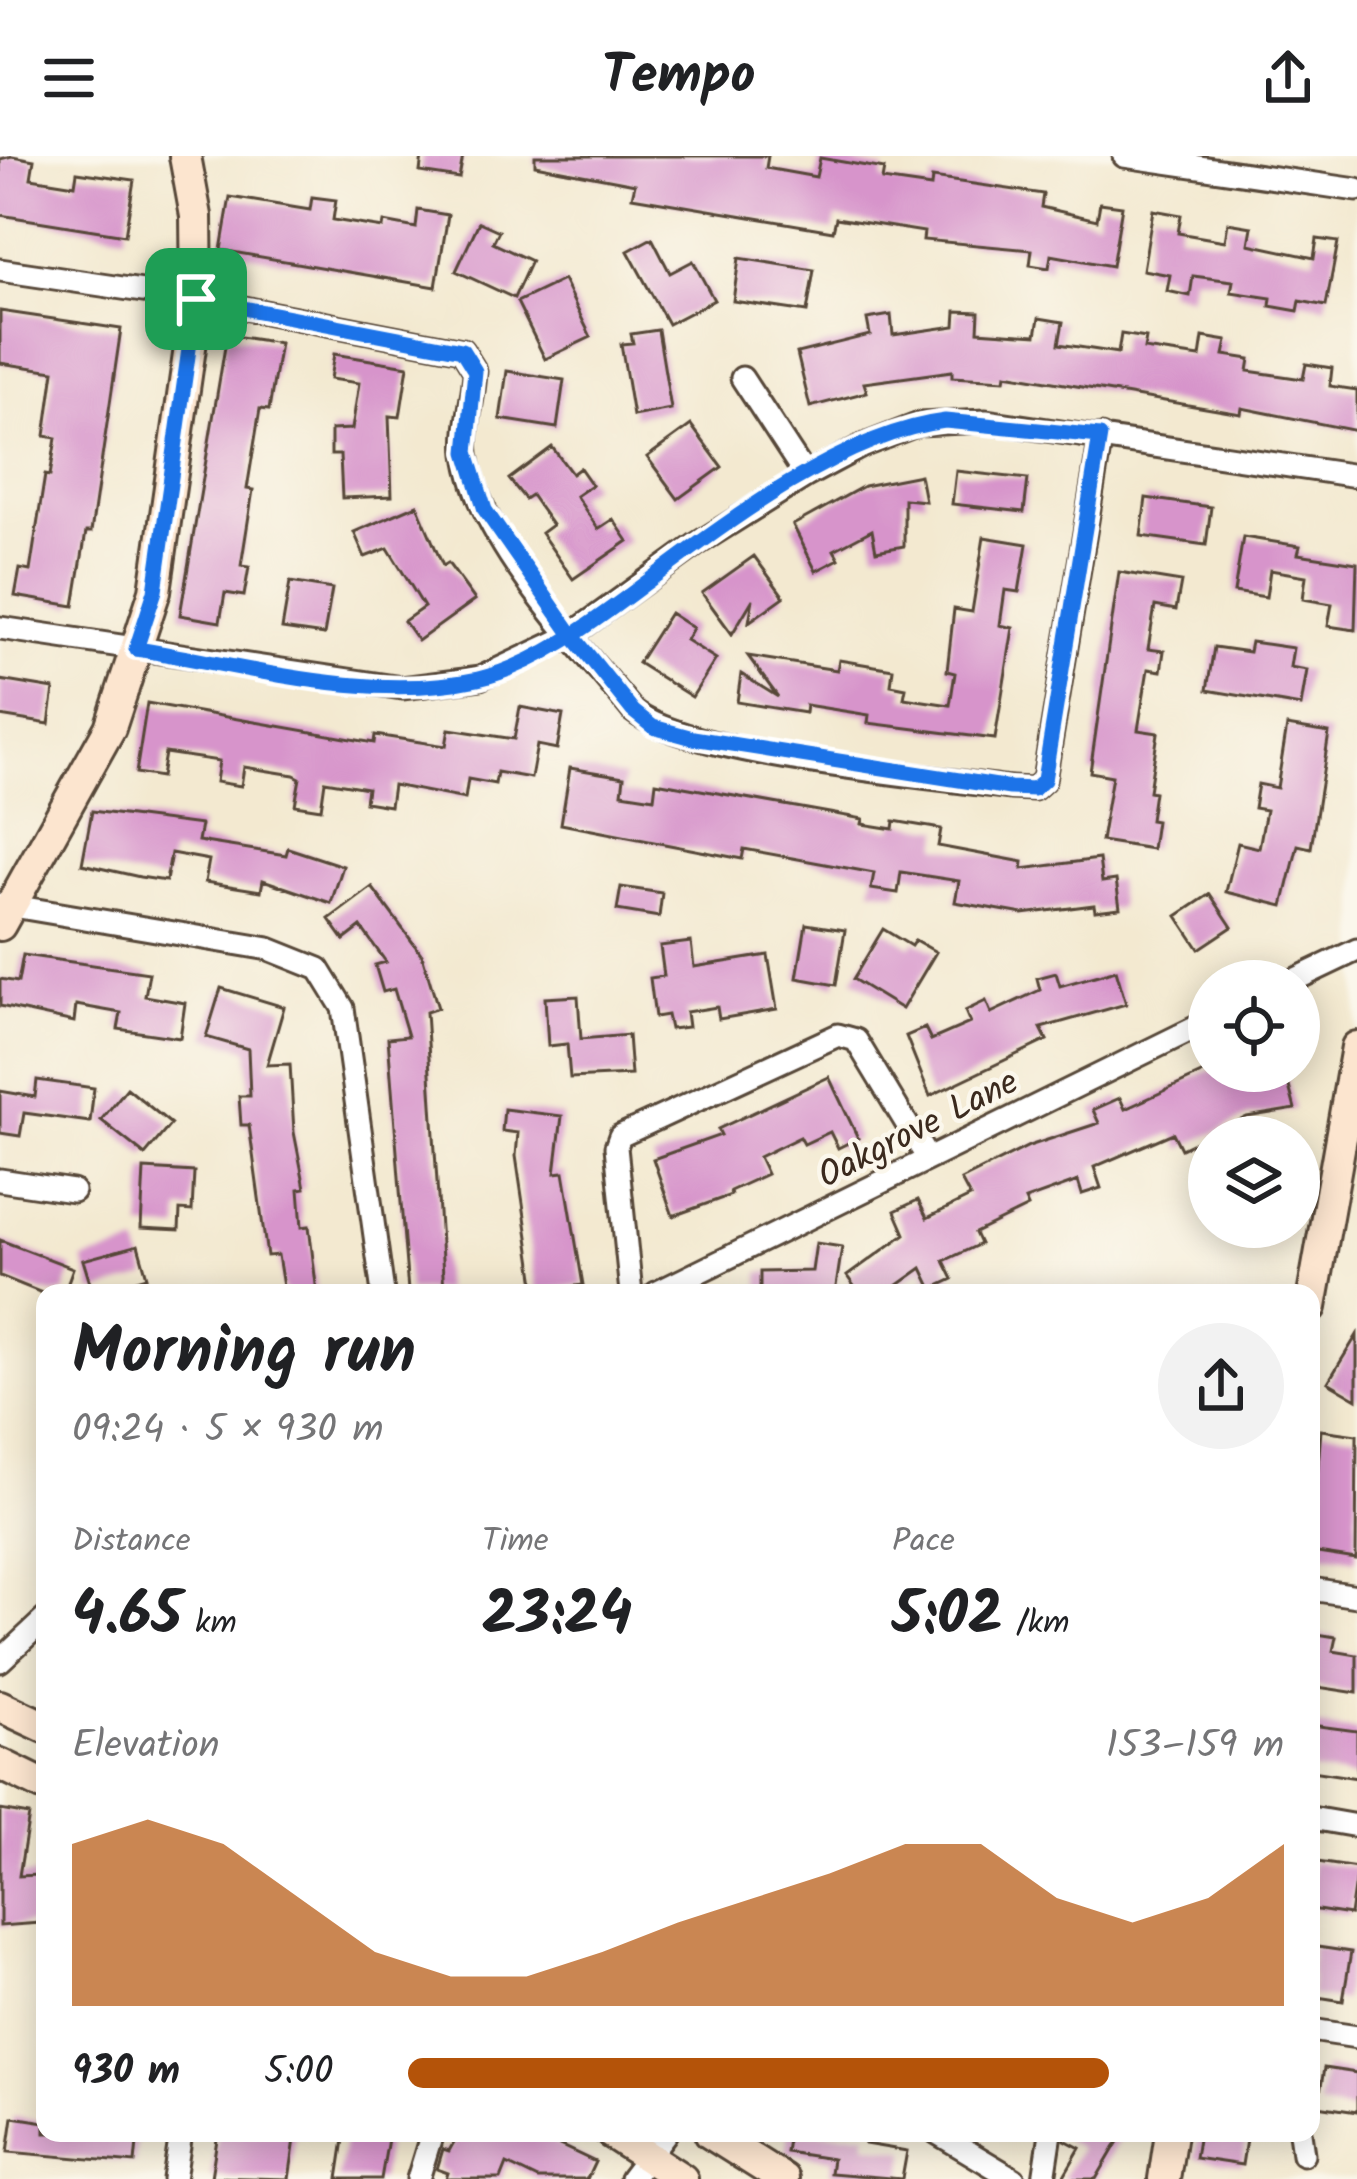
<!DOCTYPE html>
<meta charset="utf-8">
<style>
:root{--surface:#fff;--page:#f2f2f2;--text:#202124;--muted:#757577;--accent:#b45309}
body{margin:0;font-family:Kalam,sans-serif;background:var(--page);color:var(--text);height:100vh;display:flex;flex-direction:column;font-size:45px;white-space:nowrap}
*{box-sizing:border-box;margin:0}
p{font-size:39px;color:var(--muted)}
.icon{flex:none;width:66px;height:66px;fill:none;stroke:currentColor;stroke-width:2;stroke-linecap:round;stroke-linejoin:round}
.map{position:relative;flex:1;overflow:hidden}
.sheet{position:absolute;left:36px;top:1128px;width:1284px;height:858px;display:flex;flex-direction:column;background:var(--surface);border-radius:24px;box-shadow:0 6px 30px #0003}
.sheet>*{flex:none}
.controls{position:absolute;left:1188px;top:804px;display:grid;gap:24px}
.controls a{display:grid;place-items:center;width:132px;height:132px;border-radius:50%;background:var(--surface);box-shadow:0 6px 30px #0003;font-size:60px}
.pin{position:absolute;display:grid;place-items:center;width:102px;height:102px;color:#fff;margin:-51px;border-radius:24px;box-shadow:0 6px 18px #0006}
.round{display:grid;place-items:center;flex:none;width:126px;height:126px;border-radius:63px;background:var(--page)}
.summary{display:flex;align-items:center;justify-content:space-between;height:204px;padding:0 36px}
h1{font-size:66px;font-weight:700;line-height:90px}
.figures{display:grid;grid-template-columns:repeat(3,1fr);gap:18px;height:204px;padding:12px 36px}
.figures div{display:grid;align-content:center}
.figures b{font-size:60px;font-weight:700}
.figures small{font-size:33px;font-weight:400}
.figures p{font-size:33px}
.chart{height:336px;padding:24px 36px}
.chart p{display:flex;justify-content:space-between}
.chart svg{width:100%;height:216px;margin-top:12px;fill:var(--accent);opacity:.7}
ul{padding:0 36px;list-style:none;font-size:39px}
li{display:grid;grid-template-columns:192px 144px 1fr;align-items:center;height:90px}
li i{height:30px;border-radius:15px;background:var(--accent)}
header{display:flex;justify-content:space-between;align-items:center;height:156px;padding:0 36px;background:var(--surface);font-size:54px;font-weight:700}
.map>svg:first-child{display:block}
.building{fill:#d794cb}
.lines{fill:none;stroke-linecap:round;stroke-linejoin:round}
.street-casing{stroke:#574739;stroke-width:27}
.secondary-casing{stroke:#574739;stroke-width:36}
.street{stroke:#fff;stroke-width:21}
.secondary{stroke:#fce5cf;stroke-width:30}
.route-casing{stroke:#fff;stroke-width:24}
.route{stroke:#1a73e8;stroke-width:15}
.labels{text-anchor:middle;stroke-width:9;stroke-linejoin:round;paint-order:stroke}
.street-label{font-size:36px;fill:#3b2a1e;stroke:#fbf7ec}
</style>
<header><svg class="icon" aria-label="menu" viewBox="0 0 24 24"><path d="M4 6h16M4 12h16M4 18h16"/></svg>Tempo<svg class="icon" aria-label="share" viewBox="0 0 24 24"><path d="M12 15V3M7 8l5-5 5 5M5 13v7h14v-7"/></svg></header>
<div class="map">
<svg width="1357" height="2023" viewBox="0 0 1357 2023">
<rect width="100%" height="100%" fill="#fbf7ec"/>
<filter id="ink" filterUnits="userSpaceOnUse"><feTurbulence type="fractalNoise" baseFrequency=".00833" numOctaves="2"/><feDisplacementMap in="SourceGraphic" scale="24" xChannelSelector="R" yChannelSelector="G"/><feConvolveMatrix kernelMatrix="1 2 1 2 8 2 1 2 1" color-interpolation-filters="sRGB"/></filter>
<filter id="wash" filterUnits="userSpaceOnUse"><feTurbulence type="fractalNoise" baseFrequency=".004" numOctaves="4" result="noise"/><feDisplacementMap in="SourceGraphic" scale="48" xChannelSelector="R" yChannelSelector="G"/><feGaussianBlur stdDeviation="2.7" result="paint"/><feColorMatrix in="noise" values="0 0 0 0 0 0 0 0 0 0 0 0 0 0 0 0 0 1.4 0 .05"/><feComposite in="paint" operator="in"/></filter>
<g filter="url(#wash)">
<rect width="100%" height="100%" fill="#f3e9d0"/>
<g id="blocks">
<!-- building -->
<path class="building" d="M12,0L34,4L31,22L75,29L77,16L134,24L125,79L0,59V3Z
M422,0H463L459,22L420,16Z
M535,0H768L766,12L816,21L820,2L884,13L882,24L931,31L932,22L1043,38L1041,51L1097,64L1100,47L1122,50L1112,110L1051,99L1049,112L1030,109L1032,94L923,84L924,76L836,62L833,75L632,41L635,28L535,9Z
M230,41L310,54L312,41L336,44L333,64L383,72L384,66L416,72L418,54L448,59L436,131L221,94Z
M1153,54L1181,59L1178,77L1225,85L1228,67L1252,71L1249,88L1314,102L1317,83L1338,86L1326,150L1300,145L1298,155L1270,150L1271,142L1231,136L1233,125L1193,120L1190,140L1167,135L1170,119L1143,114Z
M479,66L499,75L493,87L531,105L514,142L456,115Z
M652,82L670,117L693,105L714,144L668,168L628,95Z
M739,102L814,114L807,156L733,145Z
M563,124L591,181L545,203L517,146Z
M0,155L121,173L91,376H86L74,450L15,440L20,413L30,415L45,319L50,320L56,282L45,280L54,215L0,207Z
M956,155L979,156L978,175L1036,179L1039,162L1063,166L1059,188L1118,197L1121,178L1146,182L1144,193L1200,201L1203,181L1227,185L1224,199L1250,203L1248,215L1303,223L1306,208L1332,212L1330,230L1357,234V275L1242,252L1241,258L1006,218L1005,224L952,221V215L864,227L867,236L810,251L797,197L870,179L867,163L891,159L893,179L955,170Z
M658,174L671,253L633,260L621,188L633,187L631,178Z
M227,179L280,187L269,254L260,253L247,333L253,334L241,410L249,411L244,440L225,437L220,466L180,459Z
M334,198L408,210L400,261L389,260L392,340L342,342L340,299H331V274L352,273L359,227L330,223Z
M507,215L564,224L557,272L500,263Z
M691,269L722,311L678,343L647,301Z
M552,291L572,318L580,312L592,329L576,340L598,373L613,363L628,385L573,423L541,377L552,369L531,339L525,343L509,323Z
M956,315L1028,323L1024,356L952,348Z
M920,319L925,345L904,343V390L876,395L872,374L834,394L839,403L816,415L793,369L864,330Z
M1146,342L1211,351L1206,389L1141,380Z
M417,349L443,410L448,407L475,444L418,485L404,465L424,451L388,392L365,401L354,376Z
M984,381L1027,388L1019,436L1005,434L1000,469L1013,472L995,583L868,567L869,559L806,549L805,557L737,546L741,518L778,541L748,500L837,514L839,504L893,513L891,529L906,532L904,542L950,549L955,517L947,515L954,453L972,456Z
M1243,381L1300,390L1298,398L1357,407L1355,474L1328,470L1332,448L1303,443L1306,420L1270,414L1266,441L1234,436Z
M754,400L784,441L749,466L753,443L732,478L702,437Z
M1119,416L1181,426L1176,454L1155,450L1148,493L1164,495L1161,515L1148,513L1138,574L1158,577L1149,635L1154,636L1150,664L1156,665L1152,693L1101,685L1112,620L1090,616Z
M290,426L332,433L324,479L282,473Z
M670,457L693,472L686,484L716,503L692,541L638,507Z
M1251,486L1293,492L1290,511L1307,514L1301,550L1207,534L1214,491L1249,496Z
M0,524L54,533L49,568L0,560Z
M147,547L374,587L375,579L446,590L449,573L514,583L520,551L563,559L557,593L537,589L531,622L497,616L495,628L468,623L465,643L393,629L390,650L365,646L367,632L325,625L321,653L295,649L300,622L294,619L244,611L241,630L216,626L219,605L165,597L161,621L136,617Z
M1287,570L1329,577L1311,692L1298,689L1283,750L1226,736L1238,687L1259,692L1266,654L1254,652L1258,628L1277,632Z
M570,612L624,621L622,637L654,642L656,626L863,663L862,668L893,673L894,665L941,673L938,690L1023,706L1022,713L1099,703L1102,726L1116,724L1120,752L1095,755L1094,749L1023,758L955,746L959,725L901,716L898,737L871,733L874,717L744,693L742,703L561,668Z
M92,655L201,669L198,685L286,699L288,692L343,710L331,747L263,724L261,735L205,726L209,704L171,697L166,725L140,721L82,708Z
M372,731L422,799L438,852L426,856L444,1134L408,1135L388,882L408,880L394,833L383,836L375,809L386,806L361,771L344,784L329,763Z
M621,731L662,737L659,761L617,754Z
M1210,738L1232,771L1199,793L1177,760Z
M806,768L845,774L836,829L797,822Z
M883,773L911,790L915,784L936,796L902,853L853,823Z
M691,786L694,811L768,799L777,853L719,863L717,851L686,856L688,871L670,873L667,859L655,861L650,822L664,820L660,790Z
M23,799L149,817L145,840L185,847L180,882L118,873L121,857L76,849L74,866L0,850V823L18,826Z
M1116,814L1126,848L1041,872L1047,884L930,940L906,880L925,872L931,884L970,867L965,855L986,845L991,857L1040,834L1037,822L1056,817L1060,830Z
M221,832L284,851L267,909L290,908L294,976L305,1032L299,1033L302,1071L309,1070L317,1137H284L278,1099L267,1100L249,969H241L239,940H250L248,893L206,881Z
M578,840L581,883L628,879L631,919L570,922L567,888L548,890L545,842Z
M1208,915H1285L1295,953L1247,961L1181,993L1173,977L1094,1011L1101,1032L1082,1038L1078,1025L1025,1044L1028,1051L975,1077L980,1088L944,1105L953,1123L932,1133L922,1112L887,1137H859L847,1120L905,1078L895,1055L918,1044L927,1062L970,1041L961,1024L1029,990L1099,967L1093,954L1120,942L1125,953Z
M829,921L858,982L838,992L830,976L804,988L800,981L759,1001L767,1018L730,1035L731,1039L673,1060L653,1003L721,979L718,973Z
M37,924L94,932L90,966L24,957L20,980L0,977V935L35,941Z
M127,932L171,968L145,999L101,964Z
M504,953L562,960L555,1017L564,1016L583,1129L536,1135L516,1000L518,977L502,975Z
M144,1013L194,1016L192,1055L180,1054L179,1074L141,1072Z
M0,1084L73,1112L64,1137H42L0,1120Z
M816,1087L842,1091L835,1137H760V1116L812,1115Z
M138,1089L147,1121L93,1137L83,1104Z
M1357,1179V1243L1328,1226Z
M1321,1274L1357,1279L1356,1403L1311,1396Z
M1311,1477L1336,1481L1333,1495L1357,1499V1537L1311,1530Z
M1311,1569L1357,1575V1622L1311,1615Z
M0,1654L29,1659L19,1720L37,1719L40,1767L0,1770Z
M1311,1705L1357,1712L1350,1759L1311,1753Z
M1311,1790L1351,1796L1343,1845L1311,1840Z
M1324,1912L1357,1917V1956L1318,1950Z
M13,1961L45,1966V1977H138L135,2007L8,1996Z
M218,1977H296L289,2023L211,2021Z
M345,1977H389L381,2023H338Z
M459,1977H534L595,2006L587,2023H538L507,2008L501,2023H446L448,2017L437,2013L443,1993L449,1995Z
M789,1977H867L865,1988L907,1995L902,2023L830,2017L832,2003L786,1996Z
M1066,1977H1123L1096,2023H1062L1080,1992L1065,1984Z
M1199,1977H1247L1242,2009L1195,2002Z"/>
</g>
</g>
<g filter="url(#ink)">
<use href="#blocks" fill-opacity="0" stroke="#574739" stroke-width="3"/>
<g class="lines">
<!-- street casing -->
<g class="street-casing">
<path id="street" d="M1124,0L1357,34
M0,114L197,143L462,194L475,215C474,243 464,270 467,298C478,385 579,488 633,555C691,600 926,620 1010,632L1034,633L1044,624L1101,280
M742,222L806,320
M0,472L402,532L480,522L571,479L697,388L806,320L862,290L919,268L986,265L1357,320
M1,748L269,793L319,813L343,852L383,1137
M1292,825L1357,794
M0,1024L73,1035
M631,1137L616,991L620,980L838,879L856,884L928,1003
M656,1137L1209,865
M1311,1433L1357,1440
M0,1505L45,1463
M1311,1662L1357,1670
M1311,1874L1357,1881
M937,1977L1014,2023
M1300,1977L1303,1998
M174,2023L181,1977
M418,2023L432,1977
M631,2023L666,1977
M1044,2023L1051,1977"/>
</g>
<!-- secondary casing -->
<g class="secondary-casing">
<path id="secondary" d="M0,769L110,572L155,435L197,143L196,60L185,0
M1311,1151L1357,891
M0,1550L45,1571
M0,1608L45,1630
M611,1977L682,2023
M710,1977L783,2023
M1164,2023L1171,1977"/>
</g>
<!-- street -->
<use href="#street" class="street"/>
<!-- secondary -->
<use href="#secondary" class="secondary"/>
</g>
</g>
<g class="lines" filter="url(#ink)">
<!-- route casing -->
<g class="route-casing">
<path id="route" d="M196,143L155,435L136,493C246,510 367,547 478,523C541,508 600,461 651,423C729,364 846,277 945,265L1100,280L1044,624L1034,633L1010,632L693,582L653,571L633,555L572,479L485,354L467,296L475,215L462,194L196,143"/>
</g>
<!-- route -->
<use href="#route" class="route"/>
</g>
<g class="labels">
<!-- street labels -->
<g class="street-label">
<text transform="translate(917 971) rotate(-27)" y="13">Oakgrove Lane</text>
</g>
</g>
</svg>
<div class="controls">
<a><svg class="icon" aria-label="locate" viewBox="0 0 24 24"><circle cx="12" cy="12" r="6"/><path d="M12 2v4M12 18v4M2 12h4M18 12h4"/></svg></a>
<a><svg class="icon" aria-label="layers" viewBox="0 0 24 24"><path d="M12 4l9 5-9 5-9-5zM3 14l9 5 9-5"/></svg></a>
</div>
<div class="pin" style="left:196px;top:143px;background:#1e9e55"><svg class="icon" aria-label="arrive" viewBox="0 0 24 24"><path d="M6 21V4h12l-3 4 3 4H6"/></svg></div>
<section class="sheet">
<div class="summary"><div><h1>Morning run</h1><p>09:24 · 5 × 930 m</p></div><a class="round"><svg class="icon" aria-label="share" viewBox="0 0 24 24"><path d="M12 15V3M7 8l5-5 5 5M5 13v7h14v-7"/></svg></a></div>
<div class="figures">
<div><p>Distance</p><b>4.65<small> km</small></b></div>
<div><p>Time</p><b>23:24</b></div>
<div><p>Pace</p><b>5:02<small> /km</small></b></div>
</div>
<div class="chart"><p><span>Elevation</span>153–159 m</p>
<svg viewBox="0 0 160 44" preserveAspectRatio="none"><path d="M0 44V11L10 6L20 11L30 22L40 33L50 38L60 38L70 33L80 27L90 22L100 17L110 11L120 11L130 22L140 27L150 22L160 11V44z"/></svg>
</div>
<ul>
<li><b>930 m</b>5:00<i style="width:80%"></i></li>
</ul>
</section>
</div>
